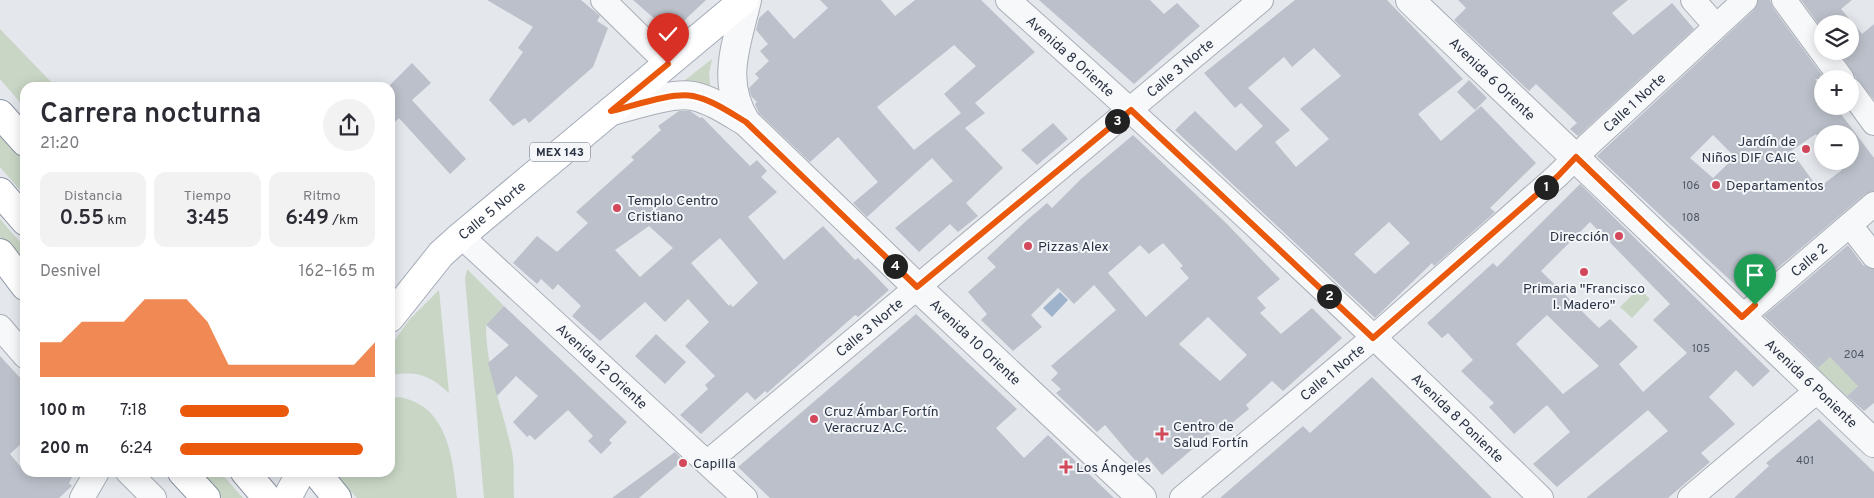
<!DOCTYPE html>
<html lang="es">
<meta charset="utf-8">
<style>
:root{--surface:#fff;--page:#f2f2f3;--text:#2b2b33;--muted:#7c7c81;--accent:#ea580c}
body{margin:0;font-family:Overpass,sans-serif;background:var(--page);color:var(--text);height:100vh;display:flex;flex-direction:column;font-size:19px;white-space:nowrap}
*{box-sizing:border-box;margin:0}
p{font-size:16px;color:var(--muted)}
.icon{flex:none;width:28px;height:28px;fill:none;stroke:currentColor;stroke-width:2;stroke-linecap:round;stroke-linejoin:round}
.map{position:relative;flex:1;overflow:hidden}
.drawer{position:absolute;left:20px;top:82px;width:375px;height:395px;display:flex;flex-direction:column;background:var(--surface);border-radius:15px;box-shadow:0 2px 12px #0003}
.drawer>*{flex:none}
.tools{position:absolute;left:1814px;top:15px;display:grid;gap:10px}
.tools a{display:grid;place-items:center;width:45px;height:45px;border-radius:50%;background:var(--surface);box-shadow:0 2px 12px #0003;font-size:25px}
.pin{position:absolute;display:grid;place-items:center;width:42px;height:42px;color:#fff;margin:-51px -21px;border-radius:50% 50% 50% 0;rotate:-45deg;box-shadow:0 0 5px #0007}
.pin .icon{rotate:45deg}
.km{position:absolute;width:25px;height:25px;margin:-12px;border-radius:50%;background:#222;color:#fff;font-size:14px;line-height:25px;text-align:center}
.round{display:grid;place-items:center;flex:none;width:52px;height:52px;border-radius:26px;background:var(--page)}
.head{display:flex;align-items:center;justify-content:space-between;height:85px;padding:0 20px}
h1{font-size:28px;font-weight:600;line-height:38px}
.metrics{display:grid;grid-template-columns:repeat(3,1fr);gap:8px;height:85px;padding:5px 20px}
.metrics div{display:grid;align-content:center;border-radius:12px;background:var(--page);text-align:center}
.metrics b{font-size:21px;font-weight:600}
.metrics small{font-size:14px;font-weight:400}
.metrics p{font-size:14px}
.chart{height:140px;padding:10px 20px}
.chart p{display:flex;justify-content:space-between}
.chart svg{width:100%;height:90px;margin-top:5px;fill:var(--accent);opacity:.7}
ul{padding:0 20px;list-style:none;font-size:16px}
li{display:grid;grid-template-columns:80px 60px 1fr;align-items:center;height:38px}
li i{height:12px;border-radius:6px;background:var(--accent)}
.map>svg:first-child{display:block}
.green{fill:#c9d6c5}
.water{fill:#9fb4cc}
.building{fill:#bbc0ca;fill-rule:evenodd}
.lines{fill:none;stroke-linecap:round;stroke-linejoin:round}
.minor-casing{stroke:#a9aeb7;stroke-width:26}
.tertiary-casing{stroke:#a9aeb7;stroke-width:30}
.primary-casing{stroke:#a3abb8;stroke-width:30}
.motorway-casing{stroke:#8b94a3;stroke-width:30}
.minor{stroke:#f7f8fa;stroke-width:24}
.tertiary{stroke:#f7f8fa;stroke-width:28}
.primary{stroke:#fff;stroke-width:28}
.motorway{stroke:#fff;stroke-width:28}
.route-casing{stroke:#fff;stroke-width:10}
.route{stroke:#ea580c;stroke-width:6}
.poi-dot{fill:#d1495b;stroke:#f4f6f9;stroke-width:2}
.labels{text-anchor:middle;stroke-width:4;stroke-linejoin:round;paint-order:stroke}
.number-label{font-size:11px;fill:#4f5766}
.shield{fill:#f4f6f9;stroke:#676e7b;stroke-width:1}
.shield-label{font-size:12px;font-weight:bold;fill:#2b3445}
.street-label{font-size:14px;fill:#2b3445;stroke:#f4f6f9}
.poi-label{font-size:14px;fill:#2b3445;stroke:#f4f6f9;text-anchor:start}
</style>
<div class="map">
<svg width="1874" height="498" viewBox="0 0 1874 498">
<rect width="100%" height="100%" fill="#e4e7ec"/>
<!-- green -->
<path class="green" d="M0,29L56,87L25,88V108L0,79Z
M712,59L709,74L711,92L680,84Z
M0,132L25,161V196L0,167Z
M0,219L25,248V269L0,237Z
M467,269L504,306L486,325C486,370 503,409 512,452C515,467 513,483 514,498H484L465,279Z
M1639,288L1650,299L1632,318L1620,307Z
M439,290L449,393C428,374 418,371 390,375V347L409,320Z
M1830,357L1843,370L1857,357L1863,381L1847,396L1817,368Z
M398,397C447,404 453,457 457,498H357L334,473L390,472V399Z
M200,473H221L243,498H222Z"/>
<!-- water -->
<path class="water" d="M1060,292L1068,300L1052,317L1043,308Z"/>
<!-- building -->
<path class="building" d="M487,0H581L600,16L597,21L608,28L593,67L529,123L525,118L513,126L489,100L523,52L518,48L533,27Z
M633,0H706L671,33Z
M820,0H881L895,16L915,0H981L1035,52L975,103L985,113L965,128L1003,168L966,203L978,216L958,232L950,224L919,252L895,228L953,181L932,158L867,217L853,203L878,182L838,137L810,162L759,113L755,104L757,102L751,96L749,88L759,78L755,74L769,61L760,51L768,44L756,30L759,18L768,10L794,39L828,8ZM954,45L976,66L944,94L961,113L914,150L877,107Z
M1039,0H1150L1164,14L1177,3L1200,26L1134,84Z
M1295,0H1387L1463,79L1418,114L1441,141L1481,106L1536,163L1490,208L1495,212L1434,266L1432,263L1375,318L1175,130L1195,111L1236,151L1263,126L1241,103L1235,108L1204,73ZM1314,48L1341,76L1300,109L1329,139L1296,167L1275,142L1290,130L1248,88L1284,57L1292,67ZM1389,222L1410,243L1375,274L1354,254Z
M1458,0H1628L1612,13L1633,35L1672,3L1694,29L1578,136L1570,129L1577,123L1536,84L1529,91L1454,20L1466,8Z
M1758,0H1770L1773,8L1825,79H1815L1822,89V106H1835L1874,158V191L1865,194L1746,295L1597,156L1754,10ZM1816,134L1822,143V134H1850V161H1835L1842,170L1818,188L1791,151ZM1713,135L1735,157L1713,178L1690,158Z
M1801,0H1852L1841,9L1862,34L1874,24V100L1856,78L1839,51H1850V24H1822V29Z
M412,63L431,83L412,100L466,159L450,174L399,118L390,127V85Z
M1469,80L1487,98L1475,110L1457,92Z
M679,111H690L700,118L702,117L750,166L757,160L767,171L761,177L777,192L748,217L784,260L823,226L855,260L858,258L889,290L858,317L855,315L767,393L765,391L755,400L747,392L701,434L680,415L708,389L705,385L715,376L685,346L709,322L688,299L665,322L645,302L600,341L572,316L581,306L558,284L553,290L541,279L537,284L513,263L537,236L557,252L588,223L576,212L634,160L631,157L661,130L658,126ZM649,226L673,248L640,277L615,250ZM720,238L758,283L733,307L730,304L729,306L691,263Z
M1053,123L1068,139L1037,165L1021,150Z
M1133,135L1226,223L1280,279L1257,298L1266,308L1260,313L1281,334L1312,308L1342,338L1283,391L1272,381L1246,405L1249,409L1221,432L1217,428L1162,475L1147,457L1139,465L1105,425L1097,432L1056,393L1061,389L1051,380L1058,373L1051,366L1116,310L1094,285L1074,304L1058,288L1031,315L1042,327L1013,351L981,320L987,314L968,292L996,267L987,258L1026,221L1047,203L1052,208L1081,179ZM1163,243L1183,266L1180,268L1189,278L1146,317L1108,273L1140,245L1149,254ZM1208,317L1247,355L1220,381L1179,344Z
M1580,184L1770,371L1753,387L1736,370L1709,397L1735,424L1701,453L1710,462L1668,498H1586L1668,431L1648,410L1557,487L1533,464L1570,432L1547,405L1514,434L1489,407L1494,403L1461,371L1473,360L1448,333L1442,338L1427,323L1493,263L1497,267ZM1590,222L1670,304L1653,320L1687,353L1643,392L1619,364L1638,347L1610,319L1599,328L1541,271ZM1547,315L1599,366L1563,394L1516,344Z
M1848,245L1863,265L1874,269V403L1864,411L1847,396L1858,386L1830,357L1818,368L1764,316Z
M504,306L627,422L609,440L612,443L601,454L588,441L593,436L568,410L535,440L530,435L527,437L513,422L538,396L516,376L497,396L488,363L509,345L486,325Z
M916,314L1017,409L996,428L1024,458L1048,435L1114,498H770L738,467Z
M656,334L686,362L665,384L635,356Z
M0,356L25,383V440L10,454L25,472H75L69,483L72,486L59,498H0Z
M1372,377L1492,498H1220L1303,426L1310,433Z
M1819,419L1874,472V498H1734L1769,466L1766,463Z
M675,452L683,460L639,498H612Z"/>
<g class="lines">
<!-- minor casing -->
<g class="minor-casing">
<g id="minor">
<path d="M603,0L668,64"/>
<path id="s1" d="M1008,0C1190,162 1367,329 1541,498"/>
<path d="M1693,0L1716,26"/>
<path d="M1784,0L1842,79"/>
<path d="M1850,90L1874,123"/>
<path d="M1850,225L1874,256"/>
<path id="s2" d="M461,236L745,498"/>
<path id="s3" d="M1742,317L1874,204"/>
<path d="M0,327L25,356"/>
<path id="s4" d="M708,462L1261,0"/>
<path d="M128,472L154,498"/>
<path d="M82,498L97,472"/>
<path id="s5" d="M1182,498L1373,338L1558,175L1588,145L1745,0"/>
<path d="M1690,498L1818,390"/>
</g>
</g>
<!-- tertiary casing -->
<g class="tertiary-casing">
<g id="tertiary">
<path id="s6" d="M1410,0L1874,443"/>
<path id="s7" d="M611,111C633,106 671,92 693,96C712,100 729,112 746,122L917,287L1142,498"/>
<path d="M746,122C720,80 737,44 747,0"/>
</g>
</g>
<!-- primary casing -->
<g class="primary-casing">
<g id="primary">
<path id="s8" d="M390,318L441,254L461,236L744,0"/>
<path d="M287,498L301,472"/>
</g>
</g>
<!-- motorway casing -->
<g class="motorway-casing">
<path id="motorway" d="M0,114L25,142
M0,192L25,221
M0,253L25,286
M182,472L206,498
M245,472L267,498
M316,472L337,498"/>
</g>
<!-- minor -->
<use href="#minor" class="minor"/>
<!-- tertiary -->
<use href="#tertiary" class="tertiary"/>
<!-- primary -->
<use href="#primary" class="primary"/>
<!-- motorway -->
<use href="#motorway" class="motorway"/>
</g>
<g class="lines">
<!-- route casing -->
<g class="route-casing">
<path id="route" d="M668,64L611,111C633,106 672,92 693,96C712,100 729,112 746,122L917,287L1131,110L1373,338L1558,176L1576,157L1742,317L1755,305"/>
</g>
<!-- route -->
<use href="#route" class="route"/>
</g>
<!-- markers -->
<g class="poi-dot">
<circle cx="1806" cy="149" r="5"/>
<circle cx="1716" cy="185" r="5"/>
<circle cx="617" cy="208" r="5"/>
<circle cx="1619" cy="236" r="5"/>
<circle cx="1028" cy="246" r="5"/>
<circle cx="1584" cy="272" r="5"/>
<circle cx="814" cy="419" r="5"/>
<path d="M1159.5 426.5h5v5h5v5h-5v5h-5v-5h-5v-5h5z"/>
<circle cx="683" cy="463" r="5"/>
<path d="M1063.5 459.5h5v5h5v5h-5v5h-5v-5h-5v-5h5z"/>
</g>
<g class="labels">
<!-- number labels -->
<g class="number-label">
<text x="1691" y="189">106</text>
<text x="1691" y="221">108</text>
<text x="1701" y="352">105</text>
<text x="1854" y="358">204</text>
<text x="1805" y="464">401</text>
</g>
<!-- shield labels -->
<rect class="shield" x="530" y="142.5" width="60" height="19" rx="4"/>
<g class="shield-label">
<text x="560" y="156">MEX 143</text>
</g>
<!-- street labels -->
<g class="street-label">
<text dy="5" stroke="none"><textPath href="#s1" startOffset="84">Avenida 8 Oriente</textPath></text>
<text dy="5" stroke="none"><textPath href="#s4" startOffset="615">Calle 3 Norte</textPath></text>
<text dy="5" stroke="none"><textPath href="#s6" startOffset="114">Avenida 6 Oriente</textPath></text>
<text dy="5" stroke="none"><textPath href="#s5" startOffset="601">Calle 1 Norte</textPath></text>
<text dy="5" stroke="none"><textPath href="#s8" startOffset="149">Calle 5 Norte</textPath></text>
<text dy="5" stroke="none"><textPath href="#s3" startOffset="88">Calle 2</textPath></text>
<text dy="5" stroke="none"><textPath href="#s4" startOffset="210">Calle 3 Norte</textPath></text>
<text dy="5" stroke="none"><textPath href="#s7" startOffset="461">Avenida 10 Oriente</textPath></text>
<text dy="5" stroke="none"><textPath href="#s2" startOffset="192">Avenida 12 Oriente</textPath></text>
<text dy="5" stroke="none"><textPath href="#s5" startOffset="196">Calle 1 Norte</textPath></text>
<text dy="5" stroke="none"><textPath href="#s6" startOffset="555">Avenida 6 Poniente</textPath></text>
<text dy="5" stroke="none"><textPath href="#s1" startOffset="614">Avenida 8 Poniente</textPath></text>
</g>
<!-- poi labels -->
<g class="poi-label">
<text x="1796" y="146" text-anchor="end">Jardín de<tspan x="1796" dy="16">Niños DIF CAIC</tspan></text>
<text x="1726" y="190">Departamentos</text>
<text x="627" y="205">Templo Centro<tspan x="627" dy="16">Cristiano</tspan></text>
<text x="1609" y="241" text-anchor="end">Dirección</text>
<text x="1038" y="251">Pizzas Alex</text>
<text x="1584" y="293" text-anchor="middle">Primaria "Francisco<tspan x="1584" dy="16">I. Madero"</tspan></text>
<text x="824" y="416">Cruz Ámbar Fortín<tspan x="824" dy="16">Veracruz A.C.</tspan></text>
<text x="1173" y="431">Centro de<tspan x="1173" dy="16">Salud Fortín</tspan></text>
<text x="693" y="468">Capilla</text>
<text x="1076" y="472">Los Ángeles</text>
</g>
</g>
</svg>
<div class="tools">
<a><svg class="icon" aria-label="layers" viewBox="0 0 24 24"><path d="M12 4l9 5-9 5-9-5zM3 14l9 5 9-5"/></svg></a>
<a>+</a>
<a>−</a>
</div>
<div class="pin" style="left:1755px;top:305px;background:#1e9e55"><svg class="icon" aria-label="arrive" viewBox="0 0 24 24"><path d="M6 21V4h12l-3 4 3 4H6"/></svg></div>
<div class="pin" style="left:668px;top:64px;background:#d93025"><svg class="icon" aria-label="check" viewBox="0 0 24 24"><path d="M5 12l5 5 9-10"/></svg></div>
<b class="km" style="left:1546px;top:187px">1</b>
<b class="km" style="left:1329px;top:296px">2</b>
<b class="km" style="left:1117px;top:121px">3</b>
<b class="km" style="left:895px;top:266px">4</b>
<section class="drawer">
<div class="head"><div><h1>Carrera nocturna</h1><p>21:20</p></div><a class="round"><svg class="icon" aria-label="share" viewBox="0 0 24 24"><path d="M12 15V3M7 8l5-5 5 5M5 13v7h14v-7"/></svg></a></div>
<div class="metrics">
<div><p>Distancia</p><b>0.55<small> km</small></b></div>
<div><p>Tiempo</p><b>3:45</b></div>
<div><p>Ritmo</p><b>6:49<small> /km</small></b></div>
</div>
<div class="chart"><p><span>Desnivel</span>162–165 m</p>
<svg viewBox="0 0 160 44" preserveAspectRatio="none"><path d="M0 44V27L10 27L20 17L30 17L40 17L50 6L60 6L70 6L80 17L90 38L100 38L110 38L120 38L130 38L140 38L150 38L160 27V44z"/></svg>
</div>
<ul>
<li><b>100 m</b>7:18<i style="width:56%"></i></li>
<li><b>200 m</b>6:24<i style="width:94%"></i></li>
</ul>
</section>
</div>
